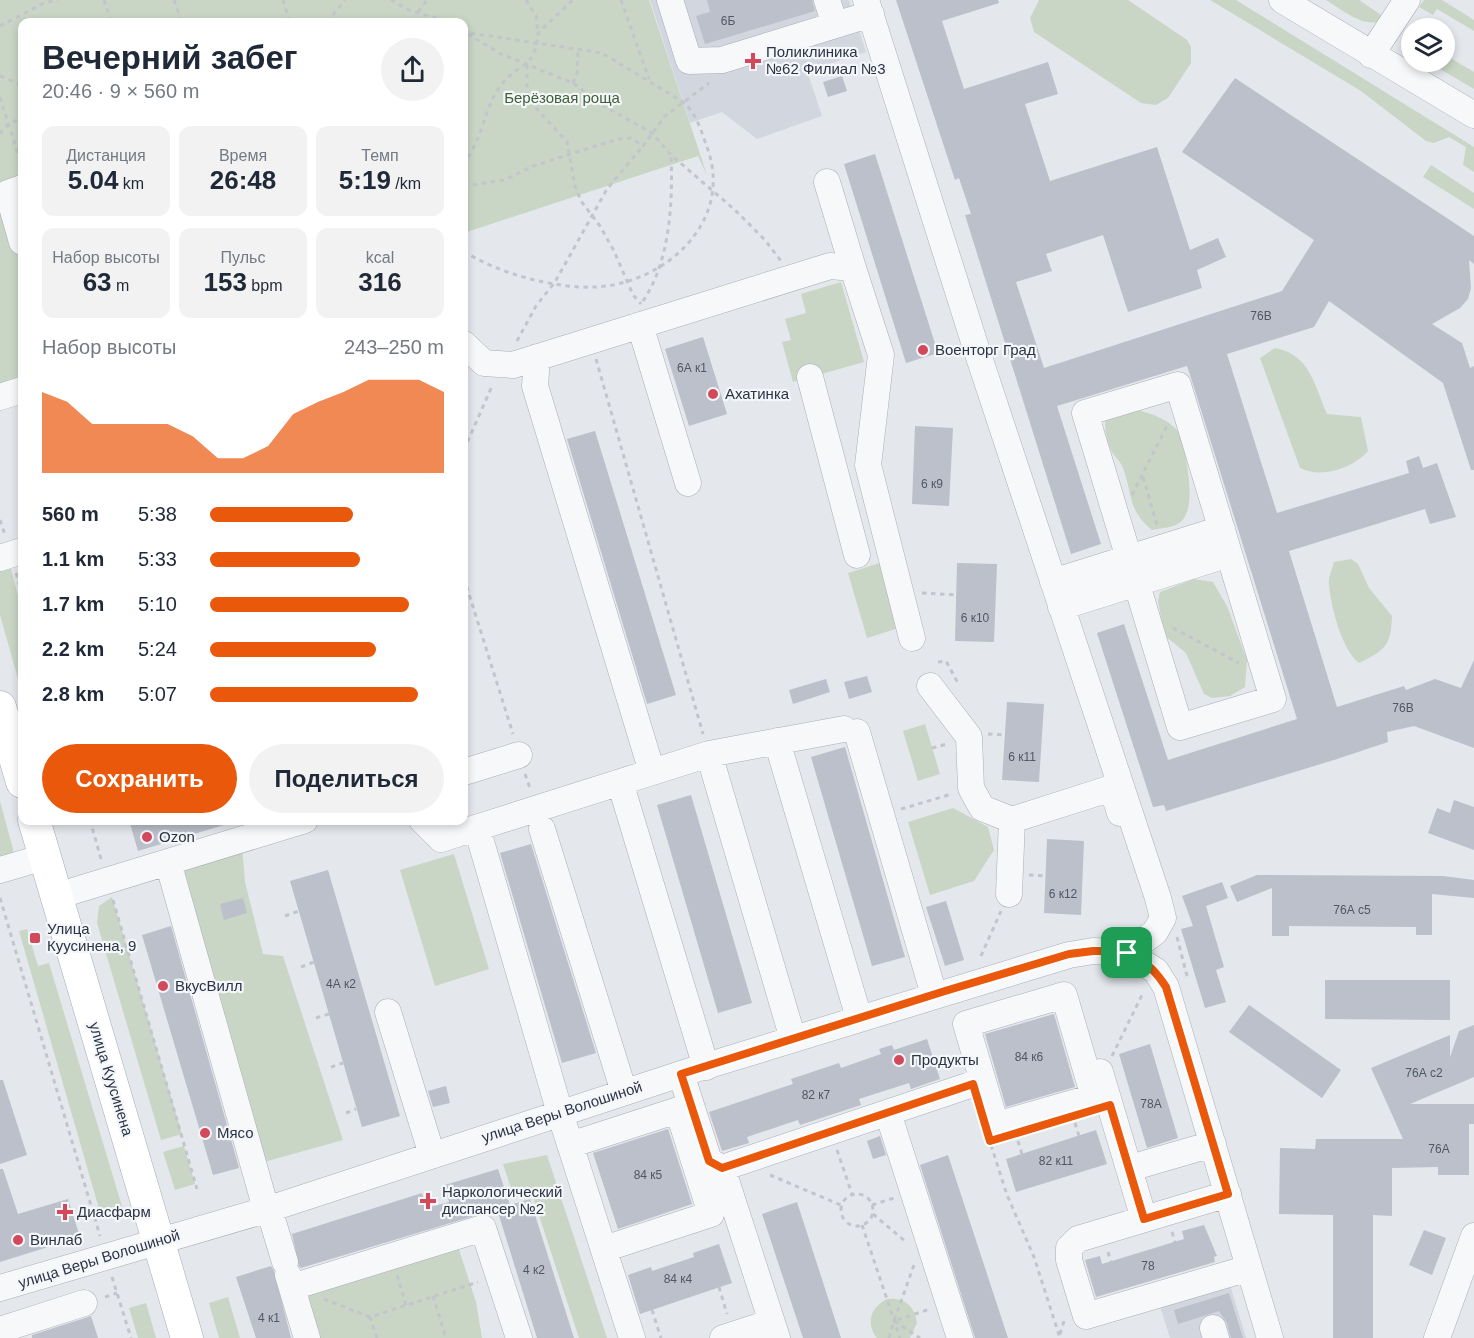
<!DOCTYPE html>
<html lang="ru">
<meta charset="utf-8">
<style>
:root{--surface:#fff;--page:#f2f2f3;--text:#1f2937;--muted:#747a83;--accent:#ea580c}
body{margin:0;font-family:Arial,sans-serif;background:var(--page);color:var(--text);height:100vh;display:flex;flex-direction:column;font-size:22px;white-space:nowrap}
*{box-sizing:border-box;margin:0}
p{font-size:20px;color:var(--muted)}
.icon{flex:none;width:33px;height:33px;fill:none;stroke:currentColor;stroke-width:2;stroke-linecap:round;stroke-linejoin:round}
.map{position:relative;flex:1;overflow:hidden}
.drawer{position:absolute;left:18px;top:18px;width:450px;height:807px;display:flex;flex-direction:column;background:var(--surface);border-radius:12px;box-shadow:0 3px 9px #0003}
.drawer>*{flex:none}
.fabs{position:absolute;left:1401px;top:18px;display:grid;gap:12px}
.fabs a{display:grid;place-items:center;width:54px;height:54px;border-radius:50%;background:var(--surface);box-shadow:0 3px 9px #0003;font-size:30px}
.pin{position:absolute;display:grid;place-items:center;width:51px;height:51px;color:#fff;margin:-26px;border-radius:12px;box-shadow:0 3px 9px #0006}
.round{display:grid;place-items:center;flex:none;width:63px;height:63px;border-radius:32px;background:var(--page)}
.headline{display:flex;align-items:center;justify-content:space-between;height:102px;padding:0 24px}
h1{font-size:33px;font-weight:600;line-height:45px}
.stats{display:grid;grid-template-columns:repeat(3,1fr);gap:9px;height:102px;padding:6px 24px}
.stats div{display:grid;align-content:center;border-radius:12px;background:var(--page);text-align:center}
.stats b{font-size:26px;font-weight:600}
.stats small{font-size:16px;font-weight:400}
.stats p{font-size:16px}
.chart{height:168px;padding:12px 24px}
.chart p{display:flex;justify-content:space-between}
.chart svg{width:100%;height:108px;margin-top:6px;fill:var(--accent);opacity:.7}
.primary-button{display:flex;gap:12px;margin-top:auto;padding:12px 24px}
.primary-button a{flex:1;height:69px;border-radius:36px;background:var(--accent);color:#fff;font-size:24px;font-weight:600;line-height:69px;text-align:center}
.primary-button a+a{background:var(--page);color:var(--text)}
ul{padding:0 24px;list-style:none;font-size:20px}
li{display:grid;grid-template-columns:96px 72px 1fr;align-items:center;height:45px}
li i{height:15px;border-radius:8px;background:var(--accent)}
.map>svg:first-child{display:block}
.built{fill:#d2d6de}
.green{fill:#c9d6c5}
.building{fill:#bbc0ca}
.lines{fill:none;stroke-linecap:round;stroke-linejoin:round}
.minor-casing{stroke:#a9aeb7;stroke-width:27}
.major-casing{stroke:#a3abb8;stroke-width:33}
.path{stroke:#c2c5cb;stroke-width:3;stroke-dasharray:4.5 4.5;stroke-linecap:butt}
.minor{stroke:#f7f8fa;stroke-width:26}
.major{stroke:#fff;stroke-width:32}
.route-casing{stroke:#fff;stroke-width:12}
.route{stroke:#ea580c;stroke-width:8}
.poi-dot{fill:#d1495b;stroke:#f4f6f9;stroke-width:2}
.labels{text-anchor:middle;stroke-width:4.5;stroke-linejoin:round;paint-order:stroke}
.number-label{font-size:12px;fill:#4f5766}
.poi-label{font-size:15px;fill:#2b3445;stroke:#f4f6f9;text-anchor:start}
.park-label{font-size:15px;fill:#3f6138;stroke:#f4f6f9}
.street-label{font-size:15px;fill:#2b3445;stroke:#f4f6f9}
</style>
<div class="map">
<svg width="1474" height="1338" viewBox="0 0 1474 1338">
<rect width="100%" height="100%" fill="#e4e7ec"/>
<!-- built -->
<path class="built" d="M650,0H849L866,52L807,71L822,116L757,139L722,112L690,123Z
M1230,1285L1246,1338H1170L1160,1306Z"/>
<!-- green -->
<path class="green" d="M0,0H649L707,175L698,156L464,233V22H22V379L0,386Z
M1039,0H1128L1187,40L1191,47V63L1168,98L1156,105L1141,103L1034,32L1030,18Z
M1210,0H1236L1474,147V172L1463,165L1466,147L1449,137L1434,143L1426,141L1361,91Z
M1326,0H1359L1387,19C1364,30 1346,12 1326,0Z
M1424,0H1442L1474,20V31L1437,9L1433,15L1419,7Z
M1445,55L1474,72V89L1428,62H1444Z
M1431,165L1474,193V209L1423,177Z
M841,282L864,362L793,382L782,342L791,340L785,319L806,313L801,294Z
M1275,348C1310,355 1314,384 1327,414L1361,417L1368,451C1353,468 1322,479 1300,468L1260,358Z
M1118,407C1141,410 1167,415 1182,436C1185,456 1199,510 1179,523C1172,528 1160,528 1152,530C1127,509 1133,495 1123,468C1121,462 1115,457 1112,452C1107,443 1105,430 1105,420Z
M1351,559L1358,564L1369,588L1392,616C1391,646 1385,650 1359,663C1342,650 1331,607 1329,585C1328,578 1332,569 1334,562Z
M9,562L22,610V693L0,615V565Z
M883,562L902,627L867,638L848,573Z
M1194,579L1213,582L1227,606L1247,660L1245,687L1230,696L1212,698L1204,694L1186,653L1165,636L1158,601L1160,592Z
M925,724L940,774L918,781L903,731Z
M0,801L13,849V853L0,860Z
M953,808L988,827L994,850L974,881L930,895L908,822Z
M242,847L245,882L263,954L283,956L343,1140L257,1164L180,869Z
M454,854L489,969L435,986L400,870Z
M112,897L182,1134L161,1140L97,923L99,906Z
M27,929L38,966L49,963L124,1213L102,1219L19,931Z
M184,1146L195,1184L175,1190L163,1152Z
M547,1155L607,1338H579L532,1194L514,1197L503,1164Z
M453,1231L476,1302L482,1338H305L284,1286Z
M228,1297L240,1338H219L209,1303Z
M887,1299C904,1297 915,1306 917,1323L910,1338H877C865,1323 871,1307 887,1299Z
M146,1303L156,1338H138L129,1308Z"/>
<!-- building -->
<path class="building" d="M707,0H812L815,11L705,44L696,16L710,12Z
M896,0H998L999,3L942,21L964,89L1048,62L1058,94L1025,104L1050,181L1157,147L1190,250L1218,238L1226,257L1197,270L1202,288L1128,312L1103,235L1046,254L1052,271L1016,282L1044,368L1282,291L1314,240L1182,152L1235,78L1474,236V264L1469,260L1471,288L1468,299L1460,308L1432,324L1462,343L1470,368L1474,366V470H1471L1443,383L1329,301L1314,327L1227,354L1277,513L1409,473L1406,461L1419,456L1423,468L1437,463L1456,517L1430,524L1425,509L1289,551L1337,707L1404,686L1406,690L1435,679L1461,688L1474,660V748L1414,726L1387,732L1388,742L1334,760L1166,811L1164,805L1153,807L1097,633L1124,624L1168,760L1297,719L1192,381L1187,366L1057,406L1101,544L1071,554L965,215L971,214L959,178L955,180Z
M842,76L847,91L828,97L823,82Z
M875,154L938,353L906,363L844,164Z
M703,337L727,414L689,426L665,349Z
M915,426L953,428L949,506L912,504Z
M595,431L676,695L647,704L567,439Z
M957,563L997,564L994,642L955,641Z
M867,676L872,692L849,699L844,682Z
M826,679L830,692L793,704L789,690Z
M1007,702L1044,704L1039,782L1002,780Z
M845,747L905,957L872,966L811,757Z
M691,795L752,1003L718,1013L657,805Z
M1454,800L1474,807V850L1428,833L1437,808L1450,813Z
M129,820H227V824L138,851Z
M1047,839L1084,841L1081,915L1044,913Z
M531,844L596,1053L562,1063L500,853Z
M328,870L400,1116L362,1127L290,881Z
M1257,875L1443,876L1474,880V898L1432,894V935H1416V927L1289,926V936H1272V888L1237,902L1230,886Z
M1222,882L1228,898L1206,906L1224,967L1216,970L1226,1002L1205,1008L1181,929L1193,926L1182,896Z
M243,898L247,913L224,920L220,904Z
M946,901L964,960L945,966L926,907Z
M171,926L239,1168L213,1175L142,935Z
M1325,980H1450V1020L1325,1019Z
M1249,1005L1341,1070L1322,1098L1229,1032Z
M1054,1014L1075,1087L1006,1107L985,1034Z
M1474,1025V1077L1410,1104H1474V1124H1469V1175H1438V1167L1392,1168V1216L1373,1215V1338H1333V1215L1279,1214L1280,1148L1315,1149L1316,1139H1403L1371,1068L1450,1035V1057L1459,1031Z
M927,1039L940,1079L911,1089L909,1083L859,1099L861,1105L800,1125L798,1120L747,1137L749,1143L722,1151L709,1112L793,1084L791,1079L839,1063L841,1068L881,1054L879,1049L892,1045L894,1050Z
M1150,1044L1178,1138L1147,1148L1119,1054Z
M0,1080H3L27,1155L0,1164Z
M446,1086L450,1103L433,1107L428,1091Z
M668,1129L692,1204L618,1229L593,1153Z
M1096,1130L1107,1164L1016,1192L1006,1159Z
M880,1136L886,1155L873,1159L867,1141Z
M948,1155L1008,1338H975L920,1165Z
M0,1169H3L18,1214L68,1199L80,1237L0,1262Z
M498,1169L510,1205L530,1199L574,1338H537L497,1209L301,1268L299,1266L292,1234L422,1193L426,1208L449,1202L445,1185Z
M797,1202L841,1338H803L762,1214Z
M1204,1225L1217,1256L1214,1257L1215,1262L1096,1297L1085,1260L1100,1256L1102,1264L1184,1239L1182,1231Z
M1424,1230L1446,1238L1432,1275L1409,1265Z
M719,1244L732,1283L640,1314L628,1275L651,1267L652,1271L694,1257L693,1253Z
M271,1266L274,1271L291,1338H256L236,1277Z
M1229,1293L1243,1338H1231L1227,1323L1219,1311L1178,1324L1174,1310Z
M91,1316L98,1338H32V1335Z"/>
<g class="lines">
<!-- minor casing -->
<g class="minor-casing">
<path id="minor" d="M670,0L689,61L722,60L871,14
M827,0L835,25
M866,0L976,348L1158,898L1163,918L1155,932L1127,953
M1282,0L1474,115
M1371,55L1407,0
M827,182L853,268
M22,188L8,193L22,242
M640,325L688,483
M464,344L484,363L513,365L830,266L853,268L881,355L868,465L912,638
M537,357L535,386L652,772
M810,377L857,555
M1178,385L1273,699L1180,727L1085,413Z
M0,397L22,390
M0,558L22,551
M1053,582L1222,529
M1061,607L1229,554
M930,686L969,737L971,788L982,808L1012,820L1009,894
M857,732L934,995
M777,741L859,1018
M709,754L793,1039
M464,772L519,755
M620,782L706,1067
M422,820L441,839L709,754L844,729
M1012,820L1112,788L1120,813
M477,828L560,1113L632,1338
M542,829L624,1092
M168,862L266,1209
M0,870L44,857
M57,896L305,820
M1064,995L1094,1097L996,1125L966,1024Z
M388,1012L432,1155
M1100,1072L1144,1219
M681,1074L709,1161L722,1168L777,1338
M888,1113L960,1338
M570,1145L678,1110L711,1214L604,1249
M1144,1164L1213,1144
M722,1168L973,1084
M1228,1194L1078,1239L1069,1248V1260L1086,1316L1249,1268
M269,1209L285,1262
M288,1275L307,1338
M292,1287L483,1228L519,1338
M0,1288L269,1209L693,1070L1069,955L1093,951L1127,953L1156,971L1166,987L1270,1338
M1213,1328L1216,1338
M0,1330L84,1303
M723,1338L772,1322
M1437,1338L1474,1236"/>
</g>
<!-- major casing -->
<g class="major-casing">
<path id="major" d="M0,707L22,782
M34,820L187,1338"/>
</g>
<!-- path -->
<path class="path" d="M104,0L111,22
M174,0L182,22
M283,0L290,22
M391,0L409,10L449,22
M526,0L536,16L538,33
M621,0L649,79
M418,12L427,0
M327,22L345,0
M0,26L44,3L58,0
M468,34L501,54L573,83L602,105L652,133L671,155L735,210L765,240L781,261
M527,65V93L536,108L567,142L575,186L581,201L600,226L614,251L633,295L641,304
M0,76L22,85
M573,83L577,74L578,51
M0,97L22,167
M0,134L8,124L22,118
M464,165C468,157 474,148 477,140C485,121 489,100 502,84C520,61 535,70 538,33L573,0
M464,186L505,180L533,166L618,139L631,138L643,146L665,116L709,83
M464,251C496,273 556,289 595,287C664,284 733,223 708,150C702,134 697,113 683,102L602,53L464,32
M643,301C670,261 673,203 671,155
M517,341L536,306L555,282L607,189L643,146
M596,359L703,734
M464,450L492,386
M1143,477L1158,528
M1132,495L1167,426
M0,520L5,535
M16,573L22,594
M464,578L513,734
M922,593L956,595
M1173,628L1239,663
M938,662L946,661L959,685
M988,734L1005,735
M932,748L947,744
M525,774L530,788
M901,809L952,794
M90,820L101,859
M1029,875L1046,876
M0,898L100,1236
M113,900L197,1189
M285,916L299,911
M1177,937L1188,980
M981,956L1001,911
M301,967L314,962
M316,1018L329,1014
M1112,1056L1142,995
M331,1067L343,1063
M346,1113L356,1109
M1075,1123L1079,1136
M1018,1141L1022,1154
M991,1145L1007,1195L1034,1257L1060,1338
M837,1150L852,1194
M770,1175L841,1205
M841 1210a16 16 0 1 1 32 0a16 16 0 1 1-32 0Z
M872,1205L894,1198
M873,1214L906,1242
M862,1225L900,1338
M1172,1232L1175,1242
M1108,1252L1111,1262
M914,1265L894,1321L930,1309
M397,1275L406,1305
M112,1277L131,1338
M719,1287L727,1314
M433,1296L446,1338
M105,1297L117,1293
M324,1299L370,1317
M652,1310L661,1338
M1060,1334L1064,1321
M377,1338L370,1317L478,1282
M889,1338L894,1321L920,1338"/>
<!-- minor -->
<use href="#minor" class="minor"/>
<!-- major -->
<use href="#major" class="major"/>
</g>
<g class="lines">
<!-- route casing -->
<g class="route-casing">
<path id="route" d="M1093,951C1128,950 1147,957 1166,987L1228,1194L1144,1219L1110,1105L990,1141L973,1084L722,1168L709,1161L681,1074L945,991L1069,954Z"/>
</g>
<!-- route -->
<use href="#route" class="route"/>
</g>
<!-- markers -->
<g class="poi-dot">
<path d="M750 52h6v6h6v6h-6v6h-6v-6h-6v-6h6z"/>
<circle cx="923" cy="350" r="6"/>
<circle cx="713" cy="394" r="6"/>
<circle cx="147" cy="837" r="6"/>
<rect x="29" y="932" width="12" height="12" rx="3"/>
<circle cx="163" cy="986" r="6"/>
<circle cx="899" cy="1060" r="6"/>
<circle cx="205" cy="1133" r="6"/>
<path d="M425 1192h6v6h6v6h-6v6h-6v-6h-6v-6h6z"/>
<path d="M62 1203h6v6h6v6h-6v6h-6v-6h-6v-6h6z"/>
<circle cx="18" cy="1240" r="6"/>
</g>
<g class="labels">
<!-- number labels -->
<g class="number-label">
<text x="728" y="25">6Б</text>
<text x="1261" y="320">76В</text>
<text x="692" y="372">6А к1</text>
<text x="932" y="488">6 к9</text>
<text x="975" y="622">6 к10</text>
<text x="1403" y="712">76В</text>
<text x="1022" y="761">6 к11</text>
<text x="1063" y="898">6 к12</text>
<text x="1352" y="914">76А с5</text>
<text x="341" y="988">4А к2</text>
<text x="1029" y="1061">84 к6</text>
<text x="1424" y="1077">76А с2</text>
<text x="816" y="1099">82 к7</text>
<text x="1151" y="1108">78А</text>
<text x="1439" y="1153">76А</text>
<text x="1056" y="1165">82 к11</text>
<text x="648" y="1179">84 к5</text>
<text x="1148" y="1270">78</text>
<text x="534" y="1274">4 к2</text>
<text x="678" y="1283">84 к4</text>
<text x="269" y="1322">4 к1</text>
</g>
<!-- poi labels -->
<g class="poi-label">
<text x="766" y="57">Поликлиника<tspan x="766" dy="17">№62 Филиал №3</tspan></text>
<text x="935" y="355">Военторг Град</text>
<text x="725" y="399">Ахатинка</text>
<text x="159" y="842">Ozon</text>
<text x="47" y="934">Улица<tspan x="47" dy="17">Куусинена, 9</tspan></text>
<text x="175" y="991">ВкусВилл</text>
<text x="911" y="1065">Продукты</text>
<text x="217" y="1138">Мясо</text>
<text x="442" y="1197">Наркологический<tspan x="442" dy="17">диспансер №2</tspan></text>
<text x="77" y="1217">Диасфарм</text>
<text x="30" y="1245">Винлаб</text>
</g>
<!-- park labels -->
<g class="park-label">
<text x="562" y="103">Берёзовая роща</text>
</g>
<!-- street labels -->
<g class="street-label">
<text transform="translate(111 1079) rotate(73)" y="5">улица Куусинена</text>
<text transform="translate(562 1112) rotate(-18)" y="5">улица Веры Волошиной</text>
<text transform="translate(99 1259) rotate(-17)" y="5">улица Веры Волошиной</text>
</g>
</g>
</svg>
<div class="fabs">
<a><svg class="icon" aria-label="layers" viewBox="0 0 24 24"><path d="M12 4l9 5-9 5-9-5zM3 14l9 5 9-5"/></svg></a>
</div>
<div class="pin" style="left:1127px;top:953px;background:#1e9e55"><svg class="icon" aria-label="arrive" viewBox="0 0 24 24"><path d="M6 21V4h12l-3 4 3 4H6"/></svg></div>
<section class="drawer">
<div class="headline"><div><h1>Вечерний забег</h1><p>20:46 · 9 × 560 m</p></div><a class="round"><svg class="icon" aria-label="share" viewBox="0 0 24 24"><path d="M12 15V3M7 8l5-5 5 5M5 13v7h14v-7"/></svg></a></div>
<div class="stats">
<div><p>Дистанция</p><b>5.04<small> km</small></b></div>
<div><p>Время</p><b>26:48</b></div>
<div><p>Темп</p><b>5:19<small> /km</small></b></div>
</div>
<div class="stats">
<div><p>Набор высоты</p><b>63<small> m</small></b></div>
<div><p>Пульс</p><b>153<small> bpm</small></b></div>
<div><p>kcal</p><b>316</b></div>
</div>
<div class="chart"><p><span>Набор высоты</span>243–250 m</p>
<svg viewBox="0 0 160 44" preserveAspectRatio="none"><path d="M0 44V11L10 15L20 24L30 24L40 24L50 24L60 29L70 38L80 38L90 33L100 20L110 15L120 11L130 6L140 6L150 6L160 11V44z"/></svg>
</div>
<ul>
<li><b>560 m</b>5:38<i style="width:61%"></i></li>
<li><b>1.1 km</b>5:33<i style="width:64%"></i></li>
<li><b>1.7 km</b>5:10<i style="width:85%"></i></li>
<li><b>2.2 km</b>5:24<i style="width:71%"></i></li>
<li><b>2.8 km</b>5:07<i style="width:89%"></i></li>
</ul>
<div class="primary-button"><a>Сохранить</a><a>Поделиться</a></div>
</section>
</div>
